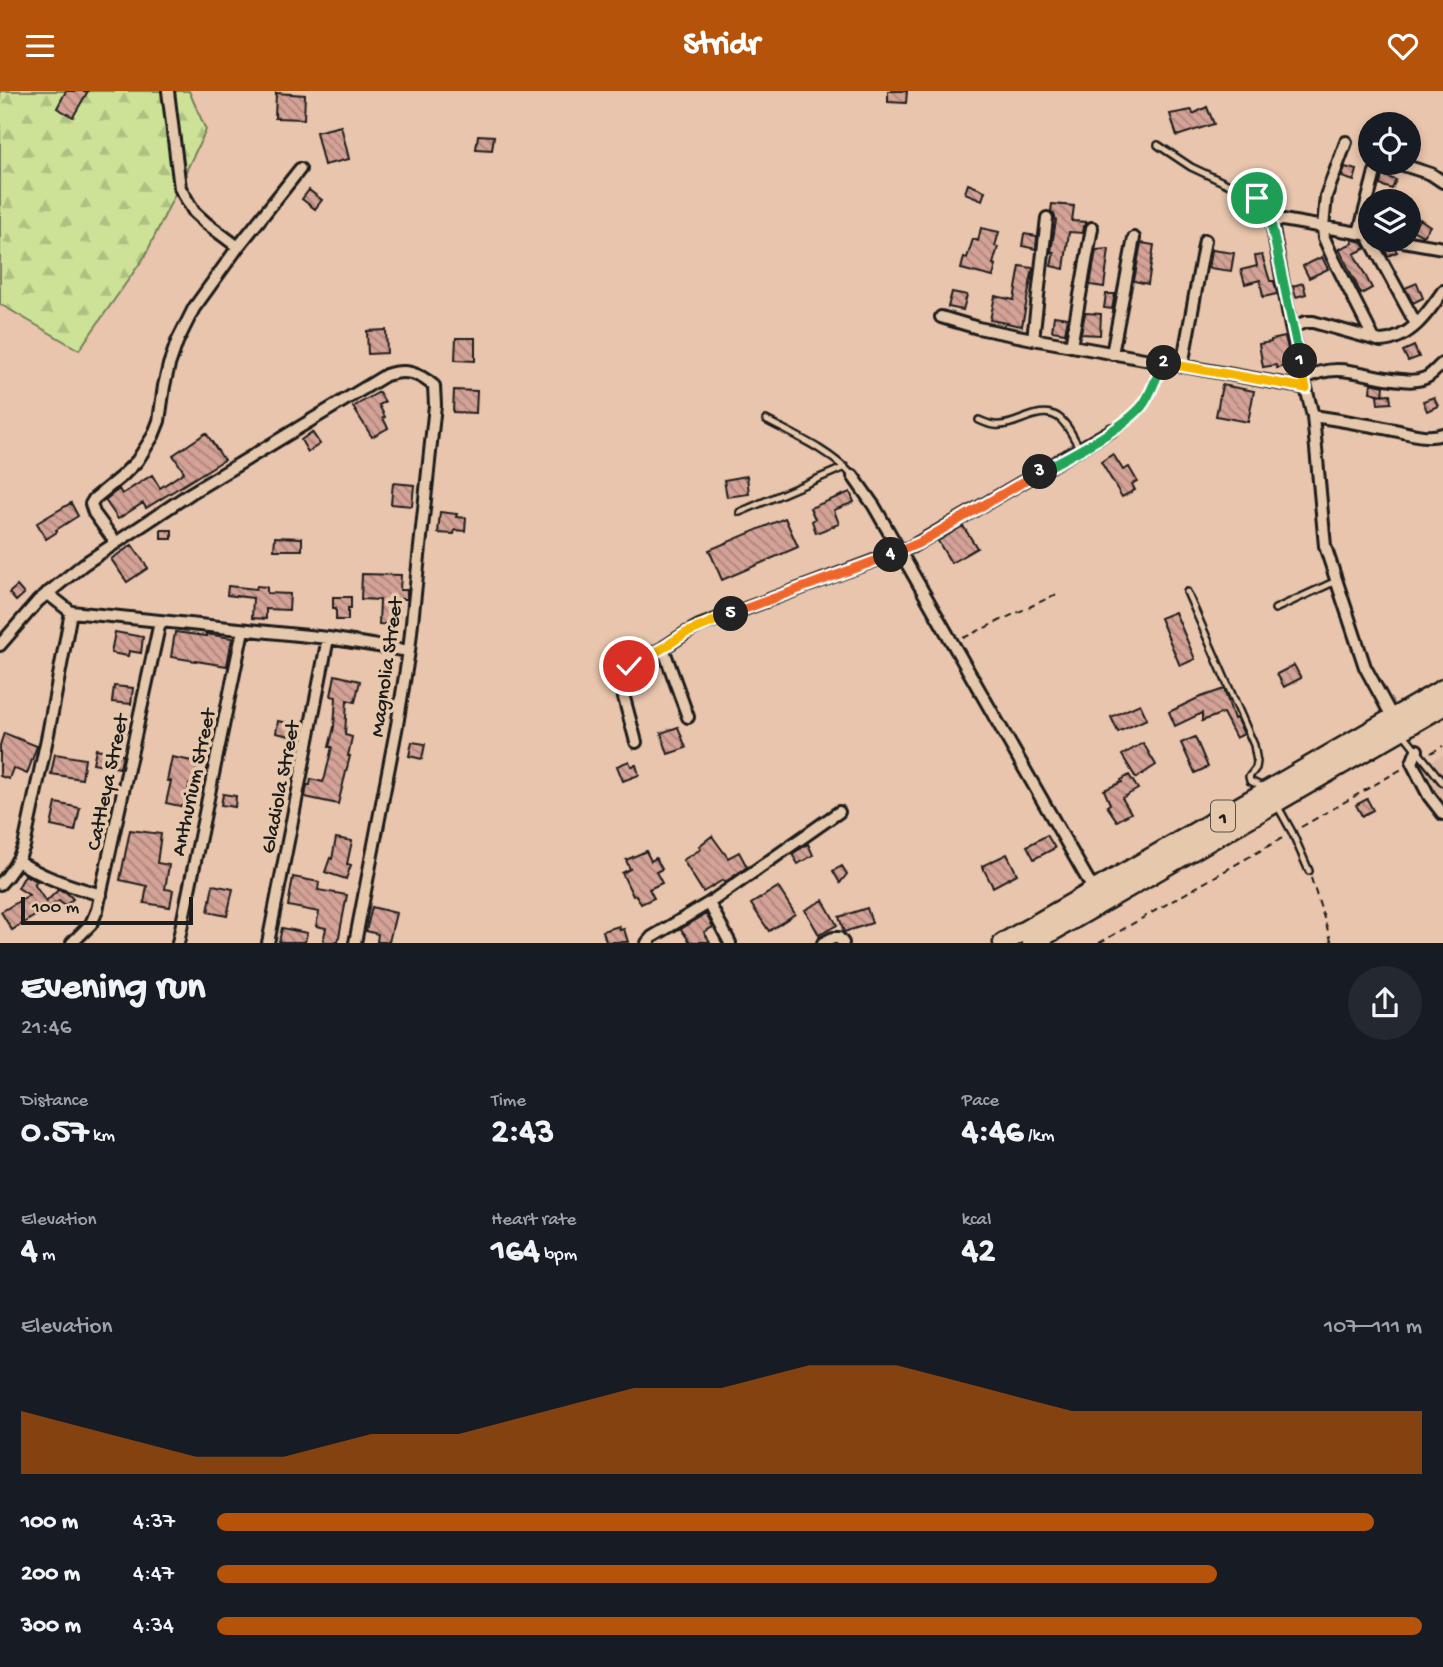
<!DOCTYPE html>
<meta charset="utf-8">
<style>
:root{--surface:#171b24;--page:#242831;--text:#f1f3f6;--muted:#9ea1a6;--accent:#b45309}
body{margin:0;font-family:"Gochi Hand",sans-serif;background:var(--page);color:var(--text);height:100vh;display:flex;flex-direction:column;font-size:26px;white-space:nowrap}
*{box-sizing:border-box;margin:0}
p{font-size:23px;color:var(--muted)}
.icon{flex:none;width:38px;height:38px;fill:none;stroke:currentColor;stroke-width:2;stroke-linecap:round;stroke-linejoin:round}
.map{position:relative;height:852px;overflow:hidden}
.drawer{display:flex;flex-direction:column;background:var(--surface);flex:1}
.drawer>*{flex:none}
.controls{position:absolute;left:1358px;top:21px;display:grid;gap:14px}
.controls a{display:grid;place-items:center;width:63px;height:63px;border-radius:50%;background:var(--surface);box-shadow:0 4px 10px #0003;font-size:35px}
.scale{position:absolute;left:21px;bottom:18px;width:172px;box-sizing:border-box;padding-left:7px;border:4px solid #1c1c1c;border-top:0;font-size:19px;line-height:24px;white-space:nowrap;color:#1c1c1c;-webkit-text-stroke:5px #e6c8ac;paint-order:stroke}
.pin{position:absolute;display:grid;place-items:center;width:60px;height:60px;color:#fff;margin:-30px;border:4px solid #fff;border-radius:50%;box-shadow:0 2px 7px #0007}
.km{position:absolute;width:35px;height:35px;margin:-18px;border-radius:50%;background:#222;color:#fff;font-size:19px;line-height:35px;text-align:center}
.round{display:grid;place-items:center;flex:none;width:74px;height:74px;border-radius:37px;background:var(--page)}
.head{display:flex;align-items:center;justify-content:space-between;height:119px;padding:0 21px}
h1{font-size:38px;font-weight:700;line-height:52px}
.metrics{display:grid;grid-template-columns:repeat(3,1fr);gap:10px;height:119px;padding:7px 21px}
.metrics div{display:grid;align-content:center}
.metrics b{font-size:35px;font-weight:700}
.metrics small{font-size:19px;font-weight:400}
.metrics p{font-size:19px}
.chart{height:196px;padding:14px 21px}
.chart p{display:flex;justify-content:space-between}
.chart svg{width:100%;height:126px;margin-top:7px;fill:var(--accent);opacity:.7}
ul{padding:0 21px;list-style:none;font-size:23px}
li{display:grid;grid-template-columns:112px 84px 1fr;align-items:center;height:52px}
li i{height:18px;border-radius:9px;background:var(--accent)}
header{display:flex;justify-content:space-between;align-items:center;height:91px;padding:0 21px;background:var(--accent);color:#fff;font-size:32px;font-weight:700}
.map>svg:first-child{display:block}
.built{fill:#deb7a2}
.forest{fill:url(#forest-firs);stroke:#747f5a;stroke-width:2}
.building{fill:url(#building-back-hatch);stroke:#1c1c1c;stroke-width:2}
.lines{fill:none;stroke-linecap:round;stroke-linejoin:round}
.service-casing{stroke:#1c1c1c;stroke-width:10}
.minor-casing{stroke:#1c1c1c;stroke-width:16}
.trunk-casing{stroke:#1c1c1c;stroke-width:23}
.path{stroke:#1c1c1c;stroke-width:2;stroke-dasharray:7 5;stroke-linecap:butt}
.service{stroke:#e6c8ac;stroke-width:5}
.minor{stroke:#e6c8ac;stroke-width:10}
.trunk{stroke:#e6c8ac;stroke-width:18}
.split-1-casing{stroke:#fff;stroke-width:14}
.split-2-casing{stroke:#fff;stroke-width:14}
.split-3-casing{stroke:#fff;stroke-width:14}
.split-4-casing{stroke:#fff;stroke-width:14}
.split-5-casing{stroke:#fff;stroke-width:14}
.split-6-casing{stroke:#fff;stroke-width:14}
.split-1{stroke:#22a559;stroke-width:9}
.split-2{stroke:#f5b400;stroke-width:9}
.split-3{stroke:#22a559;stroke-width:9}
.split-4{stroke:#f0652b;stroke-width:9}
.split-5{stroke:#f0652b;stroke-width:9}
.split-6{stroke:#f5b400;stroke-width:9}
.labels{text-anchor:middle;stroke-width:7;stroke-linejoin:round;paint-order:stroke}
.shield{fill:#e6c8ac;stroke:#595047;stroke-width:2}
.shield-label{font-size:19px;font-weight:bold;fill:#1c1c1c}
.street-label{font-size:21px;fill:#1c1c1c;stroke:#e6c8ac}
</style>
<header><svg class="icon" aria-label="menu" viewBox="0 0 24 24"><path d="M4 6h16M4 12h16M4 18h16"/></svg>Stridr<svg class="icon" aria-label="heart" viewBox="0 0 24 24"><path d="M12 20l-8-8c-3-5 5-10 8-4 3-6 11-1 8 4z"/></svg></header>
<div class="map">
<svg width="1443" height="852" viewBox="0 0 1443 852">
<defs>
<pattern id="forest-firs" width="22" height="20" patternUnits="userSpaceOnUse" patternTransform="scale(1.75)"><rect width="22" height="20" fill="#cde297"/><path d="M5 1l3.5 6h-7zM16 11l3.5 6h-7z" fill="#afc182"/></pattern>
<pattern id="building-back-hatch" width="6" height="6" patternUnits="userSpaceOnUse" patternTransform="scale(1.75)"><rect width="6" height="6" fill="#d4a296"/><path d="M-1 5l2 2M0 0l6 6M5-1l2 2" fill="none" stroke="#ab837a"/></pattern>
</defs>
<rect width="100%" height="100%" fill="#e8c5ac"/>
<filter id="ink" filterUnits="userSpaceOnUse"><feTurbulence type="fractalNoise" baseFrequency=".0143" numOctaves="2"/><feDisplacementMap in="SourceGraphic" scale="14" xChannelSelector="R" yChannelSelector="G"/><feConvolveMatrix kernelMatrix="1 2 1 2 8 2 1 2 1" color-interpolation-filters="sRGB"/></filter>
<g filter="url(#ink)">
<!-- built -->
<path class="built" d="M1443,664V712L1415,676L1428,672Z"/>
<!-- forest -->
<path class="forest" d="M0,0H189L206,39L145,165L79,259L0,213Z"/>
<!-- building -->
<path class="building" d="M66,0H88L73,26L57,17Z
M888,0H907L906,12L888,11Z
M276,2L305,4L304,28L275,27Z
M1207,16L1214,33L1177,45L1170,23L1192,19L1193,23Z
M341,35L349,68L324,74L316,41Z
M478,44L494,45L492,59L476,58Z
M1345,76L1357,79L1354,90L1342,86Z
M1382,84L1396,89L1392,98L1380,94Z
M968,93L985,100L982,109L965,102Z
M309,99L322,109L315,118L302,108Z
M1052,113L1074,115L1072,130L1087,131L1084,135L1083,142L1069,141L1064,178L1051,175L1054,161H1051L1056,129L1054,123L1051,120Z
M1420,128L1430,135L1423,145L1412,139Z
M981,137L999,141L995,155L998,156L993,173L996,174L993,186L961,178L964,166L967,167L973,148L978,150Z
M1024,143L1037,145L1036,158L1022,155Z
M1354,149L1362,151L1366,157L1354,163L1372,197L1361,203L1339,158L1353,152L1352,150Z
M1389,149L1397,161L1388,165L1382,153Z
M1141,152L1154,154L1148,193L1134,190Z
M1109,158L1104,196L1090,194L1096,159Z
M1212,159L1234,162L1231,180L1209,177Z
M1262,164L1270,190H1274L1277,203L1263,206L1260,189L1245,193L1241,179L1257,175L1255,165Z
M1322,166L1328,178L1309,187L1303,175Z
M1020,175L1033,177L1022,235L990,229L995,205L1014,209Z
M1303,192L1306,203L1296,206L1293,195Z
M1417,192L1423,207L1413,212L1405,197Z
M952,201L967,204L963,219L948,216Z
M1106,203H1115L1112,218L1104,217Z
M1085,222L1101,223L1100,244L1081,243Z
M1054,225L1068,227L1065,242L1052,240Z
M386,239L387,262L368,263L367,240Z
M1285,246L1292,274L1277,277L1276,274L1263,276L1259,253L1271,251V249Z
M456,247H475V270L455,269Z
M1414,255L1419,266L1408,270L1403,260Z
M1371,292L1384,295L1383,304L1370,301Z
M1222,294L1254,300L1248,331L1216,325Z
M454,299L477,300L476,322L453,321Z
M379,301L385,311L379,314L385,326L383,327L388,337L372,346L353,316Z
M1390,303L1391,312L1378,313L1377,304Z
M1434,306L1438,315L1427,320L1423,310Z
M312,341L320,353L308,361L301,349Z
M206,342L224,369L146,417L143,412L118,428L105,409L119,398L122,403L152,384L160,397L184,381L173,364Z
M1113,363L1123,379L1129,376L1137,390L1132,393L1135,399L1122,406L1101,371Z
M747,385L749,403L727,406L724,389Z
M393,392L414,394L412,415L391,413Z
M850,401L854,411L834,419L839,433L816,442L812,430L815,428L810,417Z
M71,412L78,425L56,439L57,441L46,448L37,432Z
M440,421L457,423L456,426L466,427L465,440L455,439L454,443L438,442Z
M785,427L798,456L722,489L709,459Z
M963,435L977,457L951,472L938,450Z
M161,439H172V448H161Z
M275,446L302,447V459H274Z
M132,454L148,477L127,491L111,468Z
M362,483L401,484L400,499H407V508H400L398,534L379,533L380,509L361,508Z
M17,495L24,503L16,510L9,502Z
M228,495L256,498L257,495L267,496V502L290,503L289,519L266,518V528L252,527L253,507L227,504Z
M333,506H351V517H348V529H336V517H333Z
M1175,521L1195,568L1180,575L1160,527Z
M115,541L143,546L141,562L129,560L128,565L111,562Z
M175,541L206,545V543L232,547L227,575L171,566Z
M1294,574L1301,587L1284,596L1277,583Z
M335,584L360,590L355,611L347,609L345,644L352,646L348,665H350L338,713L305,706L307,694H310L311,688L323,691L325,686L332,656H329L334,636L336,606L331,605Z
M114,595L133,597L131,613L112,611Z
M1224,598L1234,628L1236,627L1244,643L1236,647L1223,622L1202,630V622L1175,635L1169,621L1198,607Z
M1140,613L1147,628L1118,641L1111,626Z
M278,630L298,634L295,646L276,642Z
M678,636L686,657L668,663L661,642Z
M4,642L37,655L27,683L13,677L9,688L0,685V654Z
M1195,646L1208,676L1195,682L1181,652Z
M412,651L425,653L422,668L409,665Z
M1143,652L1156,674L1136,687L1122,664Z
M96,658L123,663L120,677L93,672Z
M55,663L85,668L82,688L51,683Z
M172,666L202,672L197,696L189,694L185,716L166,712L171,690H167Z
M629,670L631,675L636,674L639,684L623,690L617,675Z
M1129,684L1138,698L1122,707L1131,722L1117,730L1107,715L1110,713L1104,699L1122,691L1121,689Z
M223,703L236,705L235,716L221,714Z
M1367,708L1373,719L1362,725L1356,714Z
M56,712L80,717L75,740L51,735Z
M130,739L161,743L157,772L169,774L165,798L173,799L170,816L144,812L147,795L120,789Z
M1047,744L1055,757L1034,768L1027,755Z
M712,745L728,767L739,761L747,776L725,791L723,789L703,801L683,769L701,758L699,755Z
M336,747L352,750L347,773L351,774L346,788L325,781L330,767L332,768Z
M808,753L813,764L798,773L792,763Z
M646,760L651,770L656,767L662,778L656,781L662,792L649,798L654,807L641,813L636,804L633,805L622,782L630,778L626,769Z
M1007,763L1017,783L993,796L982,775Z
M842,775L847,783L840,792L833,780Z
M25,784L37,790L34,793L46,811L58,799L66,801L73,808L65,815L59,810L12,839L1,821L29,804L18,797Z
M293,786L319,791L318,799L347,804L338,851H323L326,837L316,835L319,821L288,815Z
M213,794L233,798L227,825L208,821Z
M778,796L795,823L769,840L751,813Z
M823,809L837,834L819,844L805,819Z
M372,816L396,822L389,851H377L378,843L366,840Z
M867,817L872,832L844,841L839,826Z
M706,823L713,836L704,841L710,851H690L681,838Z
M619,835L620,839L624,838L628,851H606L603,840Z
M282,837L307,842L305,851H279Z"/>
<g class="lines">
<!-- service casing -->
<g class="service-casing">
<path id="service" d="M1158,54L1191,76L1257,107L1267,116L1270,126
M766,329C796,345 830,360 853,385
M979,329C986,332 992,335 1000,334C1018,334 1040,314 1058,326C1068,333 1074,348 1080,358
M740,421L845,376
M1187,501L1254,654L1257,671L1256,677L1249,686L1250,690L1263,696
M1275,518L1336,490
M1403,642L1443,692
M1277,714L1292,741L1309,780"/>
</g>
<!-- minor casing -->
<g class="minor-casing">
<path id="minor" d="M168,0L180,97L194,121L206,132L238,156
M1346,51L1326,105L1323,136L1324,147L1332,165L1374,248
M1400,73L1431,83L1443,91
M1359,142L1375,81
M1367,143L1416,233
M1397,149L1443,157
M941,226L978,237L1033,248L1306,297L1313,325L1325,455L1365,576L1395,631
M1291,236L1306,231H1313L1381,250C1410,248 1428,222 1443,200
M1033,248L1047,127
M1071,255L1092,137
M1112,263L1134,147
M1182,275L1205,149
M1304,288C1339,268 1365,287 1402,289C1409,290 1418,290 1425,287C1431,285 1437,277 1442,273
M1306,297L1291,236L1271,127L1370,144
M1313,325C1339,329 1364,333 1389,338C1407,341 1425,349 1443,343
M853,385L874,415L1096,803
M116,452L94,422L91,413L94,408L122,385L137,370L153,345L159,330L164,295L169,274L177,251L194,217L238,156L300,78
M47,502L71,521L328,547L409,560
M0,554L38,510L84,473L191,402L386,284C405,278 418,281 434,295L435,314L409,560L397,634L355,852
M663,557L688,626
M636,651L620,592V585L629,575L663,557L686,542L699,535L911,456L1112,339
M1417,659L1412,672L1429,705L1443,723
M18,770C45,788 71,795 101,804
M0,793C12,781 18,770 24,755L48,643L71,521
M709,812L730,852
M72,852L91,833L97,819L160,531
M178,852L243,539
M268,852L328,547
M647,852L652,846L709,812L839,721
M823,852L833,847H839L843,852"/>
</g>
<!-- trunk casing -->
<g class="trunk-casing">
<path id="trunk" d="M1003,852L1443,598
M1032,852L1443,615"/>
</g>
<!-- path -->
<path class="path" d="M1121,333C1141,318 1150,305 1159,282
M963,547L1057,503
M1431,662L1443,655
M1301,736L1402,678
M1311,787L1332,852
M1099,852L1284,746"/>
<!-- service -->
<use href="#service" class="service"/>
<!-- minor -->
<use href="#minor" class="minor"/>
<!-- trunk -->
<use href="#trunk" class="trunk"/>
</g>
</g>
<g class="lines" filter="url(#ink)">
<!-- split-1 casing -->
<g class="split-1-casing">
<path id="split-1" d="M1257,107L1267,116L1270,127L1300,270"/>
</g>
<!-- split-2 casing -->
<g class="split-2-casing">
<path id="split-2" d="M1164,272L1306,297L1300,270"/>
</g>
<!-- split-3 casing -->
<g class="split-3-casing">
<path id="split-3" d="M1040,381C1068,365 1122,339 1142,315C1152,302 1156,284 1164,272"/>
</g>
<!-- split-4 casing -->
<g class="split-4-casing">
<path id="split-4" d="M891,464L919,452L1040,381"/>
</g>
<!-- split-5 casing -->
<g class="split-5-casing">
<path id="split-5" d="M731,523L891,464"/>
</g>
<!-- split-6 casing -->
<g class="split-6-casing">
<path id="split-6" d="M629,575L663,557L686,542L731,523"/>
</g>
<!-- split-1 -->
<use href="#split-1" class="split-1"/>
<!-- split-2 -->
<use href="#split-2" class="split-2"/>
<!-- split-3 -->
<use href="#split-3" class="split-3"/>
<!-- split-4 -->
<use href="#split-4" class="split-4"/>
<!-- split-5 -->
<use href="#split-5" class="split-5"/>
<!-- split-6 -->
<use href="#split-6" class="split-6"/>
</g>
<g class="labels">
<!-- shield labels -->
<rect class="shield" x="1211" y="709.5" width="24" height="31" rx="5"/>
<g class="shield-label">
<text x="1223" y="732">1</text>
</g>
<!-- street labels -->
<g class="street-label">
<text transform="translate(385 576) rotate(-82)" y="7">Magnolia Street</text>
<text transform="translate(106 691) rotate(-78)" y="7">Cattleya Street</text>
<text transform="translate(192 691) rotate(-78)" y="7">Anthurium Street</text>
<text transform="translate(279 696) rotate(-79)" y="7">Gladiola Street</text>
</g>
</g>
</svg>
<div class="controls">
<a><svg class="icon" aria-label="locate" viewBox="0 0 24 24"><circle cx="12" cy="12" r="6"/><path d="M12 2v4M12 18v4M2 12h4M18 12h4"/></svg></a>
<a><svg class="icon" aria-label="layers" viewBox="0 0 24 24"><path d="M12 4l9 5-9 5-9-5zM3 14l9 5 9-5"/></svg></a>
</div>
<div class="scale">100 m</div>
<div class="pin" style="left:1257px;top:107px;background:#1e9e55"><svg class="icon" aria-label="arrive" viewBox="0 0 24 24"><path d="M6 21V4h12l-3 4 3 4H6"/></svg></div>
<div class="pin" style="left:629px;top:575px;background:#d93025"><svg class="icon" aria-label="check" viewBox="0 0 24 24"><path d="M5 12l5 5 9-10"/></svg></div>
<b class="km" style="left:1300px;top:270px">1</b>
<b class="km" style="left:1164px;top:272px">2</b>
<b class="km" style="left:1040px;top:381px">3</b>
<b class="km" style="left:891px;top:464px">4</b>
<b class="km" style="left:731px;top:523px">5</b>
</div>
<section class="drawer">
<div class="head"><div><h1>Evening run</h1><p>21:46</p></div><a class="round"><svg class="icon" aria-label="share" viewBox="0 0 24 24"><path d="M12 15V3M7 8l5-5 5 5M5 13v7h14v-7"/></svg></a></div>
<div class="metrics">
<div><p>Distance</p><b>0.57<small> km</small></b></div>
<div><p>Time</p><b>2:43</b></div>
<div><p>Pace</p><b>4:46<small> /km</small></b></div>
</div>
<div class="metrics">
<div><p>Elevation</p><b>4<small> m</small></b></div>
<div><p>Heart rate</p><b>164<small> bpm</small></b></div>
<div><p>kcal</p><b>42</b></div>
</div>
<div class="chart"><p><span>Elevation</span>107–111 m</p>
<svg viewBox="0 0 160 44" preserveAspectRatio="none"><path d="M0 44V22L10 30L20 38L30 38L40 30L50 30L60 22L70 14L80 14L90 6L100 6L110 14L120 22L130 22L140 22L150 22L160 22V44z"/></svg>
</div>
<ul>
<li><b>100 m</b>4:37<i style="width:96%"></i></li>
<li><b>200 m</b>4:47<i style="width:83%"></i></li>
<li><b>300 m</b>4:34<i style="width:100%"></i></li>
</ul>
</section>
